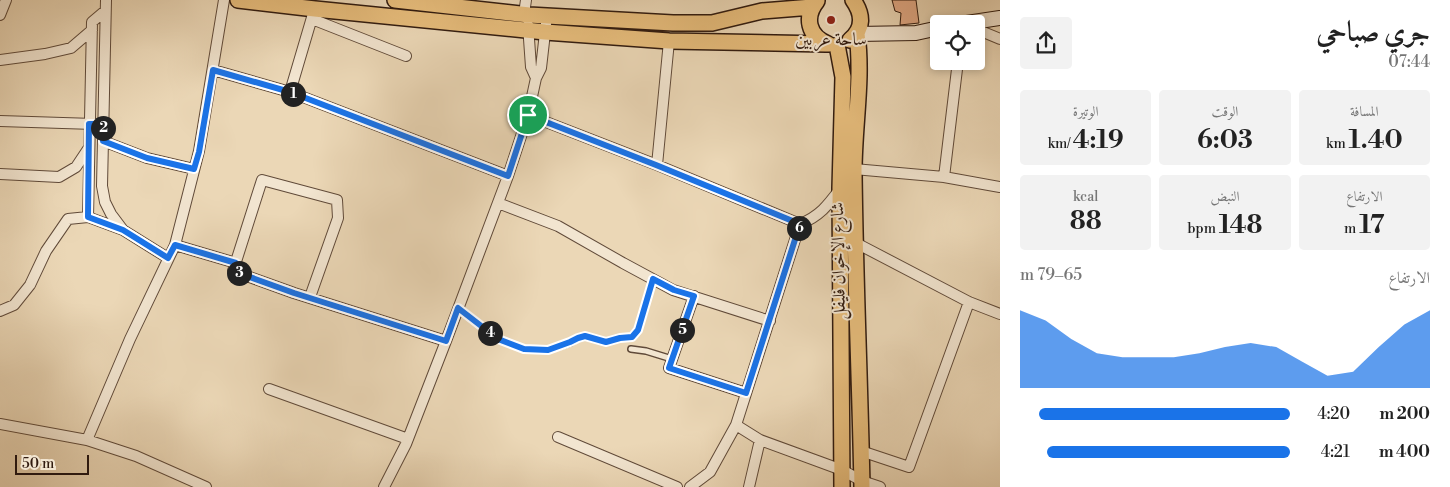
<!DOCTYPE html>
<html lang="ar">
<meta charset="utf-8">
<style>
:root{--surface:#fff;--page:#f2f2f2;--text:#222;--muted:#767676;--accent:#1a73e8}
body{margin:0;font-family:"Libre Bodoni",Amiri,serif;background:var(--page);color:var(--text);direction:rtl;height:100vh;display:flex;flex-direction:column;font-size:19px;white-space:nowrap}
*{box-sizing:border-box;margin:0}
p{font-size:16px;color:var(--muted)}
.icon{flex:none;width:28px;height:28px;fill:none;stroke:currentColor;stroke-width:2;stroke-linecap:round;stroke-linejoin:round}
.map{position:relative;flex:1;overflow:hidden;direction:ltr}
.sheet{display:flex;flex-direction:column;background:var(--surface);width:450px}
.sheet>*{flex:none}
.tools{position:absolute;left:930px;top:15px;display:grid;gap:10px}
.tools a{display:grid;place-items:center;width:55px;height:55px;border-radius:5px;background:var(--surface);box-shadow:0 2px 8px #0003;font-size:25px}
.scale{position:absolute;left:15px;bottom:12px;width:74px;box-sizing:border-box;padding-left:5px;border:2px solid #311b0f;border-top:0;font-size:14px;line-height:18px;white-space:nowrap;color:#311b0f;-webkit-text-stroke:4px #f2e5d0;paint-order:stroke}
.pin{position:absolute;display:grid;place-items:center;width:42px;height:42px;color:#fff;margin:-21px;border:2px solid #fff;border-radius:50%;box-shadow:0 1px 5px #0007}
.km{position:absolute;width:25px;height:25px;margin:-12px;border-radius:50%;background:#222;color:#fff;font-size:14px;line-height:25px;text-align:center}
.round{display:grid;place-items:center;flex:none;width:52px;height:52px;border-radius:5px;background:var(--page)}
.summary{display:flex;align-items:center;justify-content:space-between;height:85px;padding:0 20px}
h1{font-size:28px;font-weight:700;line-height:38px}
.stats{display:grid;grid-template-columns:repeat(3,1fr);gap:8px;height:85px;padding:5px 20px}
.stats div{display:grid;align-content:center;border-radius:5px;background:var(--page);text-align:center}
.stats b{font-size:25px;font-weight:700}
.stats small{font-size:14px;font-weight:400}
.stats p{font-size:14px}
.chart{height:140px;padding:10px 20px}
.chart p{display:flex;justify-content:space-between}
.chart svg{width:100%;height:90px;margin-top:5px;fill:var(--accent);opacity:.7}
ul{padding:0 20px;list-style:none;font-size:16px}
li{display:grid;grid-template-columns:80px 60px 1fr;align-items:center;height:38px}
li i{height:12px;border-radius:6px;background:var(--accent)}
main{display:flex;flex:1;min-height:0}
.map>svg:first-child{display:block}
.building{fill:#e2aa86;stroke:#311b0f}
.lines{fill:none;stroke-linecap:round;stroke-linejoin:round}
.service-casing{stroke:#604a39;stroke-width:8}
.minor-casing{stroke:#604a39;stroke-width:12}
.secondary-casing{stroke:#311b0f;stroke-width:16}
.primary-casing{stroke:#311b0f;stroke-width:18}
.service{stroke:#f2e5d0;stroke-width:5}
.minor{stroke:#f2e5d0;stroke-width:10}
.secondary{stroke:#f2e5d0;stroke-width:14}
.primary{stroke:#e6bc7b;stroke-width:15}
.route-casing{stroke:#fff;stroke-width:10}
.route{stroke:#1a73e8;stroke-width:6}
.poi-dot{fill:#8f2418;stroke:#f2e5d0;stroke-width:2}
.labels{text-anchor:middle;stroke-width:4;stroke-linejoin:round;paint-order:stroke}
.poi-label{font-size:18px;fill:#311b0f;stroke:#f2e5d0}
.street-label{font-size:18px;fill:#311b0f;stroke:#f2e5d0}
</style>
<main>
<section class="sheet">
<div class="summary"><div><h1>جري صباحي</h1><p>07:44</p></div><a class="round"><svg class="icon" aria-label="share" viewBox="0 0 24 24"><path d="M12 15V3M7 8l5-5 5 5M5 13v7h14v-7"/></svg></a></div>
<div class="stats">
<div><p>المسافة</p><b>1.40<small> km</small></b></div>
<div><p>الوقت</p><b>6:03</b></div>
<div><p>الوتيرة</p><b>4:19<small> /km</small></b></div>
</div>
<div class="stats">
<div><p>الارتفاع</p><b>17<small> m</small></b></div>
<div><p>النبض</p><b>148<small> bpm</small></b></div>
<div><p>kcal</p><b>88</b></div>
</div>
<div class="chart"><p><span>الارتفاع</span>65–79 m</p>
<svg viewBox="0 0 160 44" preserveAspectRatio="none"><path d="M0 44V6L10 11L20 20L30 27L40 29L50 29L60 29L70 27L80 24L90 22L100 24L110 31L120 38L130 36L140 24L150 13L160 6V44z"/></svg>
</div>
<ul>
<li><b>200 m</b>4:20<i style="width:93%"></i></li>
<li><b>400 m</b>4:21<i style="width:90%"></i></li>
</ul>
</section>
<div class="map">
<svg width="1000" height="487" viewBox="0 0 1000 487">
<rect width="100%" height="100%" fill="#ebd7b6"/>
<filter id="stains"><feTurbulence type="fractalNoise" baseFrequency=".004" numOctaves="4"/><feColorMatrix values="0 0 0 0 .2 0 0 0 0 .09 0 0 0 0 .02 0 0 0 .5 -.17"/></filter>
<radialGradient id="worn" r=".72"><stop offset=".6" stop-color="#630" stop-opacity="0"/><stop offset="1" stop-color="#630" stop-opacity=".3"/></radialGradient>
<!-- building -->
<path class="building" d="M892,0H916L919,23L900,25L901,13L895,11Z"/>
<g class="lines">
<!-- service casing -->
<g class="service-casing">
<path id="service" d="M459,308L498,339L523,349L548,350L570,343L578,338L585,336L605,342L620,338L631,337L638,330L653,279
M631,349L646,351L672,359"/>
</g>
<!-- minor casing -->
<g class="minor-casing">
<path id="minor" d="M106,0L102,186L105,202L111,214L123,230
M105,11L92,22L88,217L123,230L168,258
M524,14L526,0
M0,15L6,0
M312,19L406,56
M528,25L531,67L536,78
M976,29L1000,39
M0,60L45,54L71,48L92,30
M213,70L290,92L508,176
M290,92L313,14
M528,115L657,165L800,224
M0,121L94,124
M103,141L147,158L194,169
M657,165L669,41
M854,169L944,177L1000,187
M0,174L59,177L76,167L88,149
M944,177L958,61
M498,203L558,226L623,263L673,290L770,321
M856,243L969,302L1000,314
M175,245L236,263
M694,296L669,368L746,393
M310,297L338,218L337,200L262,180L233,271L294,293L446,341
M0,311L14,305L30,285L46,251L68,219L88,217
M269,389L408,439
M0,424L87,440L136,456L206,487
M736,425L760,440L842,470L862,481L880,487
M558,437L677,487
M87,440L130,339L175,245L199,151L224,0
M861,451L909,467L969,302
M384,487L406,444L446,341L508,176L528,115L536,78L541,68L547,15
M690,487L710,472L736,425L800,224C820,216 828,205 840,189
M749,487L760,440"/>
</g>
<!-- secondary casing -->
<g class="secondary-casing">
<path id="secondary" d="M960,24L1000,18
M857,34L916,33L939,28"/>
</g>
<!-- primary casing -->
<g class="primary-casing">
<path id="primary" d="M238,0L315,9L545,32L669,41L826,44
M395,0L529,15L673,23H712L762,11L812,7
M817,1C804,17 808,36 828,44
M857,34C863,80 854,125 854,171C855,276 860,382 862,487
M850,40C864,29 863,14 853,0
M837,45L843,77L840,188L842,487"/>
</g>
<!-- service -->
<use href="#service" class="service"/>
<!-- minor -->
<use href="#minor" class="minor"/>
<!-- secondary -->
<use href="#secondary" class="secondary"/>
<!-- primary -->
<use href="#primary" class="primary"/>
</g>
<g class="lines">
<!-- route casing -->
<g class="route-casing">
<path id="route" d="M213,70L290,92L508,176L528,115L656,165L800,224L746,393L669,368L694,296L674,290L653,279L638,330L632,337L620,338L606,342L585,336L578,338L570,342L548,350L524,349L498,339L458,308L446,341L294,293L233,271L236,263L175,245L168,258L123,230L88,217L89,124H103V141L147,158L194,169L199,152Z"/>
</g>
<!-- route -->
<use href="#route" class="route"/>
</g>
<!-- markers -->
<circle class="poi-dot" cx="831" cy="20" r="5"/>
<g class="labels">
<!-- poi labels -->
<g class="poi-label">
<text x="831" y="45">ساحة عربين</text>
</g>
<!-- street labels -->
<g class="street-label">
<text transform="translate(838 261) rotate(-91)" y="6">شارع الإخوان فليفل</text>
</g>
</g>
<rect width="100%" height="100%" filter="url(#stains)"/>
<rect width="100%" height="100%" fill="url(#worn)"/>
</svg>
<div class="tools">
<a><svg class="icon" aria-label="locate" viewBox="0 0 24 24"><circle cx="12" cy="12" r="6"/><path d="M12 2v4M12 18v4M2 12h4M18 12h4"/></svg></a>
</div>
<div class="scale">50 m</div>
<div class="pin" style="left:528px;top:115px;background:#1e9e55"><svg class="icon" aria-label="arrive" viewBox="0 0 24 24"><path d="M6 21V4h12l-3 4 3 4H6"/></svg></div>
<b class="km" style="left:293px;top:94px">1</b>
<b class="km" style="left:103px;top:128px">2</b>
<b class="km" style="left:239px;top:273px">3</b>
<b class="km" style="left:490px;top:333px">4</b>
<b class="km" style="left:682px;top:330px">5</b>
<b class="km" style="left:799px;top:228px">6</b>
</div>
</main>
